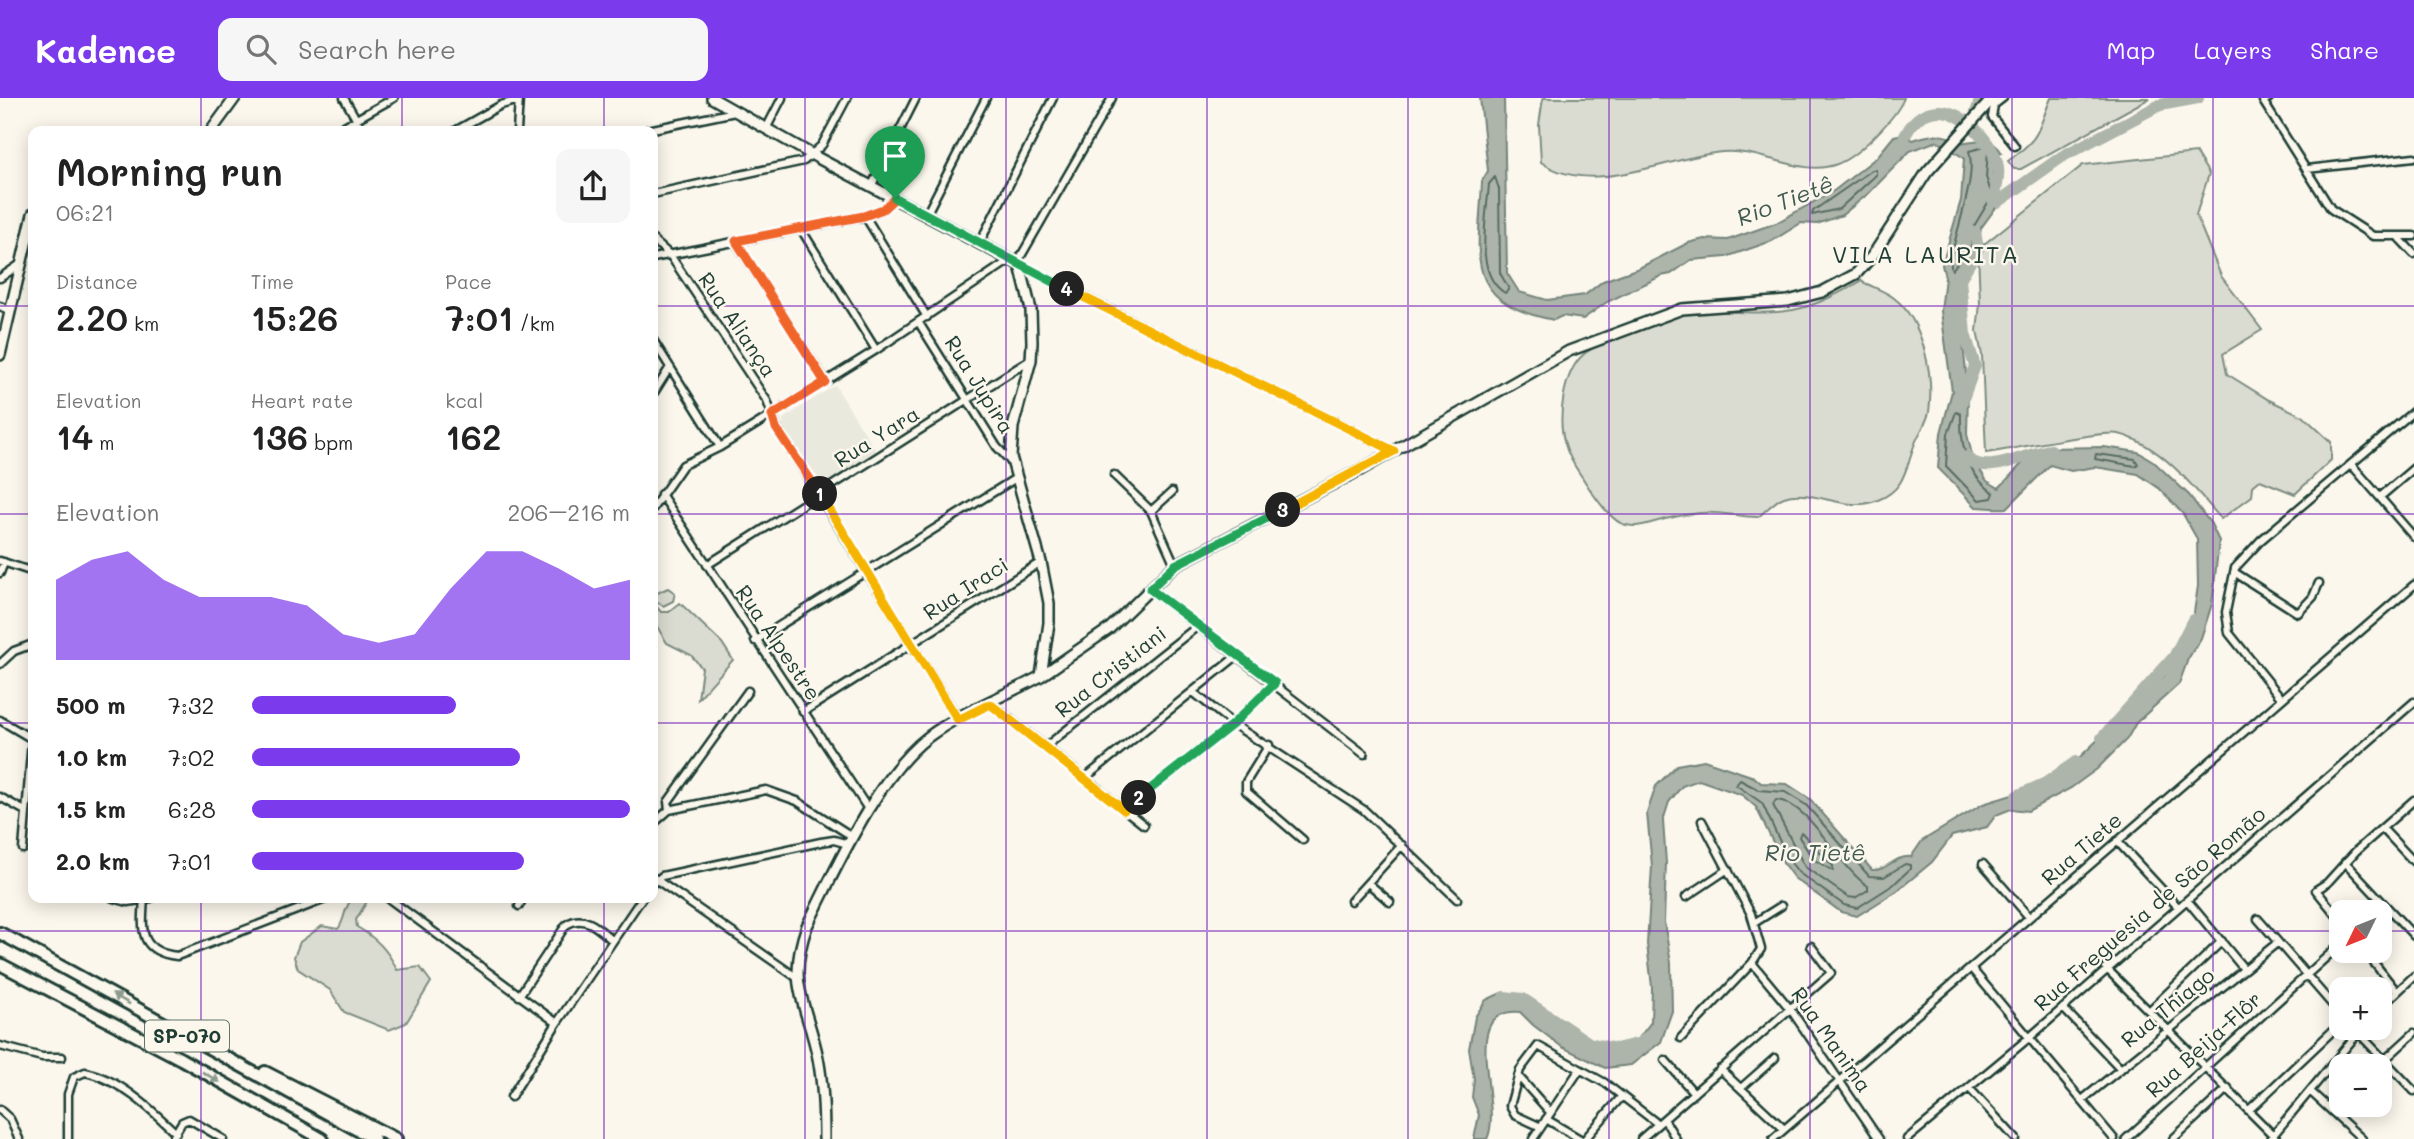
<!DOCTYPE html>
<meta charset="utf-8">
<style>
:root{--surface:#fff;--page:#f6f6f6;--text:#222;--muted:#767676;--accent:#7c3aed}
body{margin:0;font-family:Mali,sans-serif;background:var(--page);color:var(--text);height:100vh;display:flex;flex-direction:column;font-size:26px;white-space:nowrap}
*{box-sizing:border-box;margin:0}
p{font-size:23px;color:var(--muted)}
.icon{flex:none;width:38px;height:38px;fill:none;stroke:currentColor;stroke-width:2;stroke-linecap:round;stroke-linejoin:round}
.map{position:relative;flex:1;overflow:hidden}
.drawer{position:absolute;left:28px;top:28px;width:630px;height:777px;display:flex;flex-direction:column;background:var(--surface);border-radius:14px;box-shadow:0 4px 18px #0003}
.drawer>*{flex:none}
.needle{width:46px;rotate:227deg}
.fabs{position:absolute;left:2329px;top:802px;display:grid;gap:14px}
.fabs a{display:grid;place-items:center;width:63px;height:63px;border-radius:14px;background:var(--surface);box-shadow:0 4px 18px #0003;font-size:35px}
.pin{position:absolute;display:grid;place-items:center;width:60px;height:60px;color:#fff;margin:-72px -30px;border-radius:50% 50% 50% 0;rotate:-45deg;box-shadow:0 0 7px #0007}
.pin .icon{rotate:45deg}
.km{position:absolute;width:35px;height:35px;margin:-18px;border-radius:50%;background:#222;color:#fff;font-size:19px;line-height:35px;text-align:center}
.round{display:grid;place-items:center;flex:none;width:74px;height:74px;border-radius:14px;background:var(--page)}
.overview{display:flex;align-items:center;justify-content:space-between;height:119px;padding:0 28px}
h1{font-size:38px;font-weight:600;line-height:52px}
.stats{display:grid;grid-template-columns:repeat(3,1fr);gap:10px;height:119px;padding:7px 28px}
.stats div{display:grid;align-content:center}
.stats b{font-size:35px;font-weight:600}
.stats small{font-size:19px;font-weight:400}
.stats p{font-size:19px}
.chart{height:196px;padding:14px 28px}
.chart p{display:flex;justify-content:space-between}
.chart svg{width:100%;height:126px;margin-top:7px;fill:var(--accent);opacity:.7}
ul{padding:0 28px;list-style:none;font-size:23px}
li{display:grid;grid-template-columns:112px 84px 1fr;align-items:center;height:52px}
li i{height:18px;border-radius:9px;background:var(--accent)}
header{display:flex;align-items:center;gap:42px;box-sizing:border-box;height:98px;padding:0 35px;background:var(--accent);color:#fff}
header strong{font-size:33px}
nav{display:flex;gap:38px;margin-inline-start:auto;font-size:24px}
.search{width:490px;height:63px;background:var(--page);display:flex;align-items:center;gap:18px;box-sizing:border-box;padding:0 24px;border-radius:14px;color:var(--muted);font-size:26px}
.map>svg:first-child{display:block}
.built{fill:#eae9de}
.green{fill:#dbdcd1;stroke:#7d8c82;stroke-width:2}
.water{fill:#adb4aa;stroke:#74847b;stroke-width:2}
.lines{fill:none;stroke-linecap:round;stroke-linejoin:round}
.shore{stroke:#586d63;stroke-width:2}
.river{stroke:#adb4aa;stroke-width:12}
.street-casing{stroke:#1f3d34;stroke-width:11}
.secondary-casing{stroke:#1f3d34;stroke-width:14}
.highway-casing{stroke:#1f3d34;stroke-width:16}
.street{stroke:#fbf7ec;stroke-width:6}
.secondary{stroke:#fbf7ec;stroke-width:9}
.highway{stroke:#fbf7ec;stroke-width:10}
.oneway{fill:#8d9a90}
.split-1-casing{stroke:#fff;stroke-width:14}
.split-2-casing{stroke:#fff;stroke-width:14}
.split-3-casing{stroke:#fff;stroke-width:14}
.split-4-casing{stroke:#fff;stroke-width:14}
.split-5-casing{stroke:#fff;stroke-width:14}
.split-1{stroke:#f0652b;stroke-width:9}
.split-2{stroke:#f5b400;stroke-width:9}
.split-3{stroke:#22a559;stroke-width:9}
.split-4{stroke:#f5b400;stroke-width:9}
.split-5{stroke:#22a559;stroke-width:9}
.grid{fill:none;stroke:#7b2cbf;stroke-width:2;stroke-opacity:0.55}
.labels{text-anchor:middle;stroke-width:5;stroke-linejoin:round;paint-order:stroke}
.shield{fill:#fbf7ec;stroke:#61756b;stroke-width:2}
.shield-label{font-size:19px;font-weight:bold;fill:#1f3d34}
.street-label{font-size:21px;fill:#1f3d34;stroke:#fbf7ec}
.water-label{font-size:23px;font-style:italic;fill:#425b52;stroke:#fbf7ec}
.quarter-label{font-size:24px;letter-spacing:2px;fill:#1f3d34;stroke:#fbf7ec}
</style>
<header>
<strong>Kadence</strong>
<div class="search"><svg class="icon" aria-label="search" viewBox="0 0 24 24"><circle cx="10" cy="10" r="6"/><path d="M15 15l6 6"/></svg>Search here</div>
<nav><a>Map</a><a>Layers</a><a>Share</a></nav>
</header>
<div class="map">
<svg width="2414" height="1041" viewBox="0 0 2414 1041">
<rect width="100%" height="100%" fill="#fbf7ec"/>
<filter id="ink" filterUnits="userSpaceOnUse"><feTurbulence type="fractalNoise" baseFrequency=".0143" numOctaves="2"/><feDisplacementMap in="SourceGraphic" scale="14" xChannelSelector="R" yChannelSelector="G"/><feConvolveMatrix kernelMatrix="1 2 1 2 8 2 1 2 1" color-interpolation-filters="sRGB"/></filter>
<g filter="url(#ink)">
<!-- built -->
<path class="built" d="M835,287L878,356L820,391L784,334L783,321Z"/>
<!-- green -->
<path class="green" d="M1543,0H1904C1896,20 1857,59 1837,66C1801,80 1761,50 1722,54C1668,59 1591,100 1541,64L1539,27Z
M2051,0H2150L2021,71H2014L2008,63C2042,38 2036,36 2051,0Z
M2196,55L2209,76L2196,117L2221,178L2262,232L2223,256L2227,276L2269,302L2303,318L2331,344V362L2295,396L2260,382L2253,388L2252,398L2221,421C2195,390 2160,346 2119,336C2103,332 2009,352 1986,355L1982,257L1977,233L1980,206L1978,151L2083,67Z
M1861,183C1872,189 1885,193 1894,200C1924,223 1934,279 1929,314C1927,325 1918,336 1914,348C1905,372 1905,391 1878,402C1846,416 1811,389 1784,399C1775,402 1766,413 1758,419C1739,419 1719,413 1700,415C1630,421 1630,456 1582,379C1575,369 1568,358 1565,346C1557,321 1563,274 1584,256C1598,244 1663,220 1682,216C1719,209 1756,219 1793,212C1818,207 1839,195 1861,183Z
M668,490L675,495L673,503L663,508L659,505L655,507L661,514H669L680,505L722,545L733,562L698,601L702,570L691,557L667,545L653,522V497Z
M353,800H369L356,822L357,829C376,840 388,852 397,872L420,869L431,884L406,925L389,932L344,914L330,892L298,871L294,859L300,844L322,828L338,831C346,821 343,809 353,800Z"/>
<!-- water -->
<path class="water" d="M1480,0H1504L1507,175L1519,194L1547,202L1585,197L1603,183L1639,170L1688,145L1704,141L1728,142L1776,125L1835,92L1877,59L1894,38L1904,36L1913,42C1931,36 1944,34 1959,45C1977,43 1991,37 2002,55L1994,57L1993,79L2000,97L1997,108L1981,130L1978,151L1965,167L1958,193L1968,296L1967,336L1973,361L1987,383L1999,390L2029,358L2044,350L2104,349L2138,354L2153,363L2189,397L2211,426L2219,443L2212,506L2201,540L2188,561L2179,586L2136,625L2127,641L2097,671L2071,690L2028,713L2011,711L1996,717L1987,729L1952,738L1932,764L1897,793L1857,818L1841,814L1794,780L1783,765L1756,709L1742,697L1699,682L1682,688L1669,704L1663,723L1666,765L1664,824L1671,865L1672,913L1661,944L1631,967L1605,970L1562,949L1533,927L1520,914C1456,909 1504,1007 1487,1041H1474L1479,1017L1472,999L1474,981L1469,951L1475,919L1486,902L1501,895L1515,898L1581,943L1620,953L1632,949L1651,924L1652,889L1647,846L1652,768L1647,715L1656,688L1677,667L1704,662L1754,679L1761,685L1787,686L1810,701L1872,772C1887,773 1895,757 1911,759L1922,743L1983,706L2054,684L2164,578L2183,550L2193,521L2198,488L2197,441L2183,416L2160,391L2138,376L2095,369L2071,373L2050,367L2007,410C1996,411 1987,409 1976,409L1938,370L1941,335L1952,293L1941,213L1945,179L1942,167L1961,102L1964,60L1937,43L1910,53L1869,95L1842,117L1817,126L1801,125L1772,143L1726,159L1691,162L1671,176L1661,178L1607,204L1583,221L1562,218L1554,222C1461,204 1479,158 1482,83L1488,73Z"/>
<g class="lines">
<!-- shore -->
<path class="shore" d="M1985,49L1988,52L1986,79L1992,98L1974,128L1971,148L1952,172C1944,159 1979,85 1969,53Z
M1872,72H1876V77L1839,111L1812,117L1813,113Z
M1495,79L1499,91L1500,175L1509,191L1505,195C1473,176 1487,118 1489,86Z
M1956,314L1961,316C1960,347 1967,377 1994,395L1992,400L1979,402L1946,368L1948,336Z
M2096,356L2135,361L2138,366L2135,368L2095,361Z
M1740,682L1759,692L1785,694L1806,707L1869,778L1884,779L1905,766L1910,767V771L1893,787L1857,810L1844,807L1799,775L1788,761L1762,705L1736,687Z
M1776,702C1810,704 1839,770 1868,788V792L1855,800L1848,799L1805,769L1773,707Z
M1801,734L1833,768V773L1813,761L1799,739Z"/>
<!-- river -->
<path class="river" d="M1972,26L1981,0
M1898,53C1906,34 1915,14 1938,13C1962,11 1996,47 1998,70C1999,79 1996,93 1993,102
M1998,104L2063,58L2160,7L2198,0
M1961,306L1975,268L1965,236L1960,181L1978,151L1975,134
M1966,359C1987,380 2025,355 2051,352
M2102,640L2174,559L2193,522
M2017,698L2046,685L2076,664
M1504,899L1523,901L1589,945L1616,951L1641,945L1646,940"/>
<!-- street casing -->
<g class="street-casing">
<path id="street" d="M344,0L363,33
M2003,0L1994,7L1992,19L2015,48
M2269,0L2263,3L2331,111L2373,138H2414
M766,31L782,0
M335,33L394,0
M455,33L501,7L519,2
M517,33L519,0
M643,33L735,14
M2307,71L2414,59
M872,87L916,0
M653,96L804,63L822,47L847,0
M926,117L986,0
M865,118L927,219
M801,131L876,252
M2399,140L2414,156
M653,142L670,157L767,303L777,330L959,622
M735,143L826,284
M979,146L1053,0
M653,160L865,118L883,111L895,100
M1017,165L1112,0
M1020,167L1394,353
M0,180L19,167
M0,208L10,213
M919,225L997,349L1012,365
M653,242L720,349
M653,296L670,269
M2351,366L2414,439
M1114,377L1151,413L1175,467
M661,396L868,711
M2380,399L2414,370
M653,410L683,367L720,349L876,252L1010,162
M1151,413L1172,394
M0,463L33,474
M707,467L1030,262
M2234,474L2298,515L2313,499L2319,485
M0,475L4,464
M1150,491L1364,656
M755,543L1016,380
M0,566L14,553L33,546
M1193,594L1233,626L1364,712L1457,801
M2282,601L2229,535L2226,514L2235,470L2261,442L2414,313
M990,605L1144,727
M803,614L1041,464
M0,622L32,641
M1269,647L1246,684V693L1303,742
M1045,649L1199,527
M1085,680L1238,557
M0,699L25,713
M669,712L668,704L748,593
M1124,712L1233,626L1275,585
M653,726L669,712L766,692L797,703L853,739
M2382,730L2414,764
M2117,743L2178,809
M23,751L33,631
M2345,764L2414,838
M1983,766L2029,819
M654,780L796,879
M653,785L662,778L821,744L834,742L848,746
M1368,785L1390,804
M1686,799L1728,771
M113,800L128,804L151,800
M144,800C142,832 138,853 177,858L328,800
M388,800L557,925
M2187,802L2244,871
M1351,803L1402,747
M519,808L523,800
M2258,821L2342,918
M2342,824L2316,792L2327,785L2356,753L2414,702
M1754,825L1781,808
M2364,852L2397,894
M1752,865L1791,912L1879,1041
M1971,870L2114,1041
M2106,870L2277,1041
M519,898L566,827C584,815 598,830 612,842
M2063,910L2121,971
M2380,910L2414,878
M2149,913L2222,843
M2353,929L2414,993
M1681,940L1752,865L1761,851L1751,816L1702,723
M0,948L42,959H62
M1665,962L1694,995
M2378,968L2414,935
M1720,971L1784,1031
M1518,978L1550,1014
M1741,990L1775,960
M1970,991L2016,1041
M2311,994L2362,1041
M511,999L557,925L642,800
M2082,1002L2277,845
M0,1012L10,1021L19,1041
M2249,1012L2342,924
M1546,1021L1580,1041
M1664,1021L1676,1041
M1541,1029L1515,1017L1510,1008L1520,972L1538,948L1605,985L1658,1026
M68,1041V996L74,979L85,974C119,981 151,1011 176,1035
M172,1041L182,1024L189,1021L223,1041
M1533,1041L1580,971
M1585,1041L1622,998
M1641,1041L1831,875L1811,848
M1773,1041L2414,487
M1907,1041L2030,939L2414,604
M2126,1041L2342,845
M2173,1041L2228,990
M2270,1041L2363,929"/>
</g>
<!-- secondary casing -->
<g class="secondary-casing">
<path id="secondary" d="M712,0L818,60L1020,167L1031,212L1032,244L1031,262L1013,329L1011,359L1041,464L1049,505V525L1041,578C1005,598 961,614 928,639C876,679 836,771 807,828C786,886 807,906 818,960C823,986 824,1014 824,1041
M211,33L235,0
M0,257L33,116
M1041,578L1109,531L1175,467L1362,371L1569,253L1682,211L1788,203L1822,194L1856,176L1873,157L1927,74L1993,0"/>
</g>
<!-- highway casing -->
<g class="highway-casing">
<path id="highway" d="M0,835L374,1041
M0,866L181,961L322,1041
M265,974L396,1041"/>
</g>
<!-- street -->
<use href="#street" class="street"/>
<!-- secondary -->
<use href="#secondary" class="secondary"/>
<!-- highway -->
<use href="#highway" class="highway"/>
</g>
<!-- one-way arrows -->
<defs><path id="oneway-solid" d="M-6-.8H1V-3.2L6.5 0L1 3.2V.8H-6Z" transform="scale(1.75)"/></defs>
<g class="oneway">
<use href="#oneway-solid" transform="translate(121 901) rotate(-150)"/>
<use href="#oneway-solid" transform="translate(211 979) rotate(30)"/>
</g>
</g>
<g class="lines" filter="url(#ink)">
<!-- split-1 casing -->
<g class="split-1-casing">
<path id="split-1" d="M820,396L776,330L772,317L825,284L736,143L864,118L883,111L895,100"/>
</g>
<!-- split-2 casing -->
<g class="split-2-casing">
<path id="split-2" d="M820,396L958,622L990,606L1124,712L1139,700"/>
</g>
<!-- split-3 casing -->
<g class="split-3-casing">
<path id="split-3" d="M1139,700L1233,626L1275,585L1150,491L1175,467L1283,412"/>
</g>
<!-- split-4 casing -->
<g class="split-4-casing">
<path id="split-4" d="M1067,191L1394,353L1283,412"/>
</g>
<!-- split-5 casing -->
<g class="split-5-casing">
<path id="split-5" d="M895,100L1067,191"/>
</g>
<!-- split-1 -->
<use href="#split-1" class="split-1"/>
<!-- split-2 -->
<use href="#split-2" class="split-2"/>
<!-- split-3 -->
<use href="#split-3" class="split-3"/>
<!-- split-4 -->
<use href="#split-4" class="split-4"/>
<!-- split-5 -->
<use href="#split-5" class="split-5"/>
</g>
<!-- grid -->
<path class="grid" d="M201,0V33M402,0V33M604,0V33M805,0V1041M1006,0V1041M1207,0V1041M1408,0V1041M1609,0V1041M1810,0V1041M2012,0V1041M2213,0V1041M0,208H33M653,208H2414M0,416H33M653,416H2414M0,625H33M653,625H2414M201,800V1041M402,800V1041M604,800V1041M0,833H2342M2380,833H2414"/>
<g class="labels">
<!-- shield labels -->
<rect class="shield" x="145" y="922.5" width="84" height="31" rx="5"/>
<g class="shield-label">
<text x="187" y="945">SP-070</text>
</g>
<!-- street labels -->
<g class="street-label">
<text transform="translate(737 227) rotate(56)" y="7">Rua Aliança</text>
<text transform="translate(979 287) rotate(58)" y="7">Rua Jupira</text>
<text transform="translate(877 339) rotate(-32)" y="7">Rua Yara</text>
<text transform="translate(966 491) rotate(-33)" y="7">Rua Iraci</text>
<text transform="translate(778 545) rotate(56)" y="7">Rua Alpestre</text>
<text transform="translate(1111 574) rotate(-38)" y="7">Rua Cristiani</text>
<text transform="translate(2082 751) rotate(-41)" y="7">Rua Tiete</text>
<text transform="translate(2150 811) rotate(-41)" y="7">Rua Freguesia de São Romão</text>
<text transform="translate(2168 910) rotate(-39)" y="7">Rua Thiago</text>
<text transform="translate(1831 942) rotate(55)" y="7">Rua Manima</text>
<text transform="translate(2204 947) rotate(-42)" y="7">Rua Beija-Flôr</text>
</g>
<!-- water labels -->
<g class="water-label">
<text transform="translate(1785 103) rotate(-21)" y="8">Rio Tietê</text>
<text x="1815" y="763">Rio Tietê</text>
</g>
<!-- quarter labels -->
<g class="quarter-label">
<text x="1926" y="165">VILA LAURITA</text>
</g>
</g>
</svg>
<div class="fabs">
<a><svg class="needle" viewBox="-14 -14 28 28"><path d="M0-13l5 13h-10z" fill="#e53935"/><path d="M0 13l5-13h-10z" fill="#767676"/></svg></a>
<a>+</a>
<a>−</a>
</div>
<div class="pin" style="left:895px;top:100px;background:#1e9e55"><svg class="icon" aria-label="arrive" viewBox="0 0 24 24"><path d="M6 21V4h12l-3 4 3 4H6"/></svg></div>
<b class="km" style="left:820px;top:396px">1</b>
<b class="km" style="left:1139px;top:700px">2</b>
<b class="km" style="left:1283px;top:412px">3</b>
<b class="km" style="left:1067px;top:191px">4</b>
<section class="drawer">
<div class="overview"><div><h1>Morning run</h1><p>06:21</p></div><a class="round"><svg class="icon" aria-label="share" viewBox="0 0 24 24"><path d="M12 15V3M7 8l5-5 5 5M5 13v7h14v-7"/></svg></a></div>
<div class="stats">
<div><p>Distance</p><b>2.20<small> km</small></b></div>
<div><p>Time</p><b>15:26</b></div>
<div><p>Pace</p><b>7:01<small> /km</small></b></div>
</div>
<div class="stats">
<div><p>Elevation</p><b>14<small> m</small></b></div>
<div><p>Heart rate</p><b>136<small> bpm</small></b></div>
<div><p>kcal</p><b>162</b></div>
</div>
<div class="chart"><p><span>Elevation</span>206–216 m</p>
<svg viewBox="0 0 160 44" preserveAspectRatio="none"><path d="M0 44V16L10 9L20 6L30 16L40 22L50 22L60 22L70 25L80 35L90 38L100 35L110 19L120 6L130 6L140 12L150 19L160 16V44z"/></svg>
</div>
<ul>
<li><b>500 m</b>7:32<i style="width:54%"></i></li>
<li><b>1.0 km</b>7:02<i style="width:71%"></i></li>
<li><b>1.5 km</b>6:28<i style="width:100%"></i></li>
<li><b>2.0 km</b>7:01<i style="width:72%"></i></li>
</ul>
</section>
</div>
